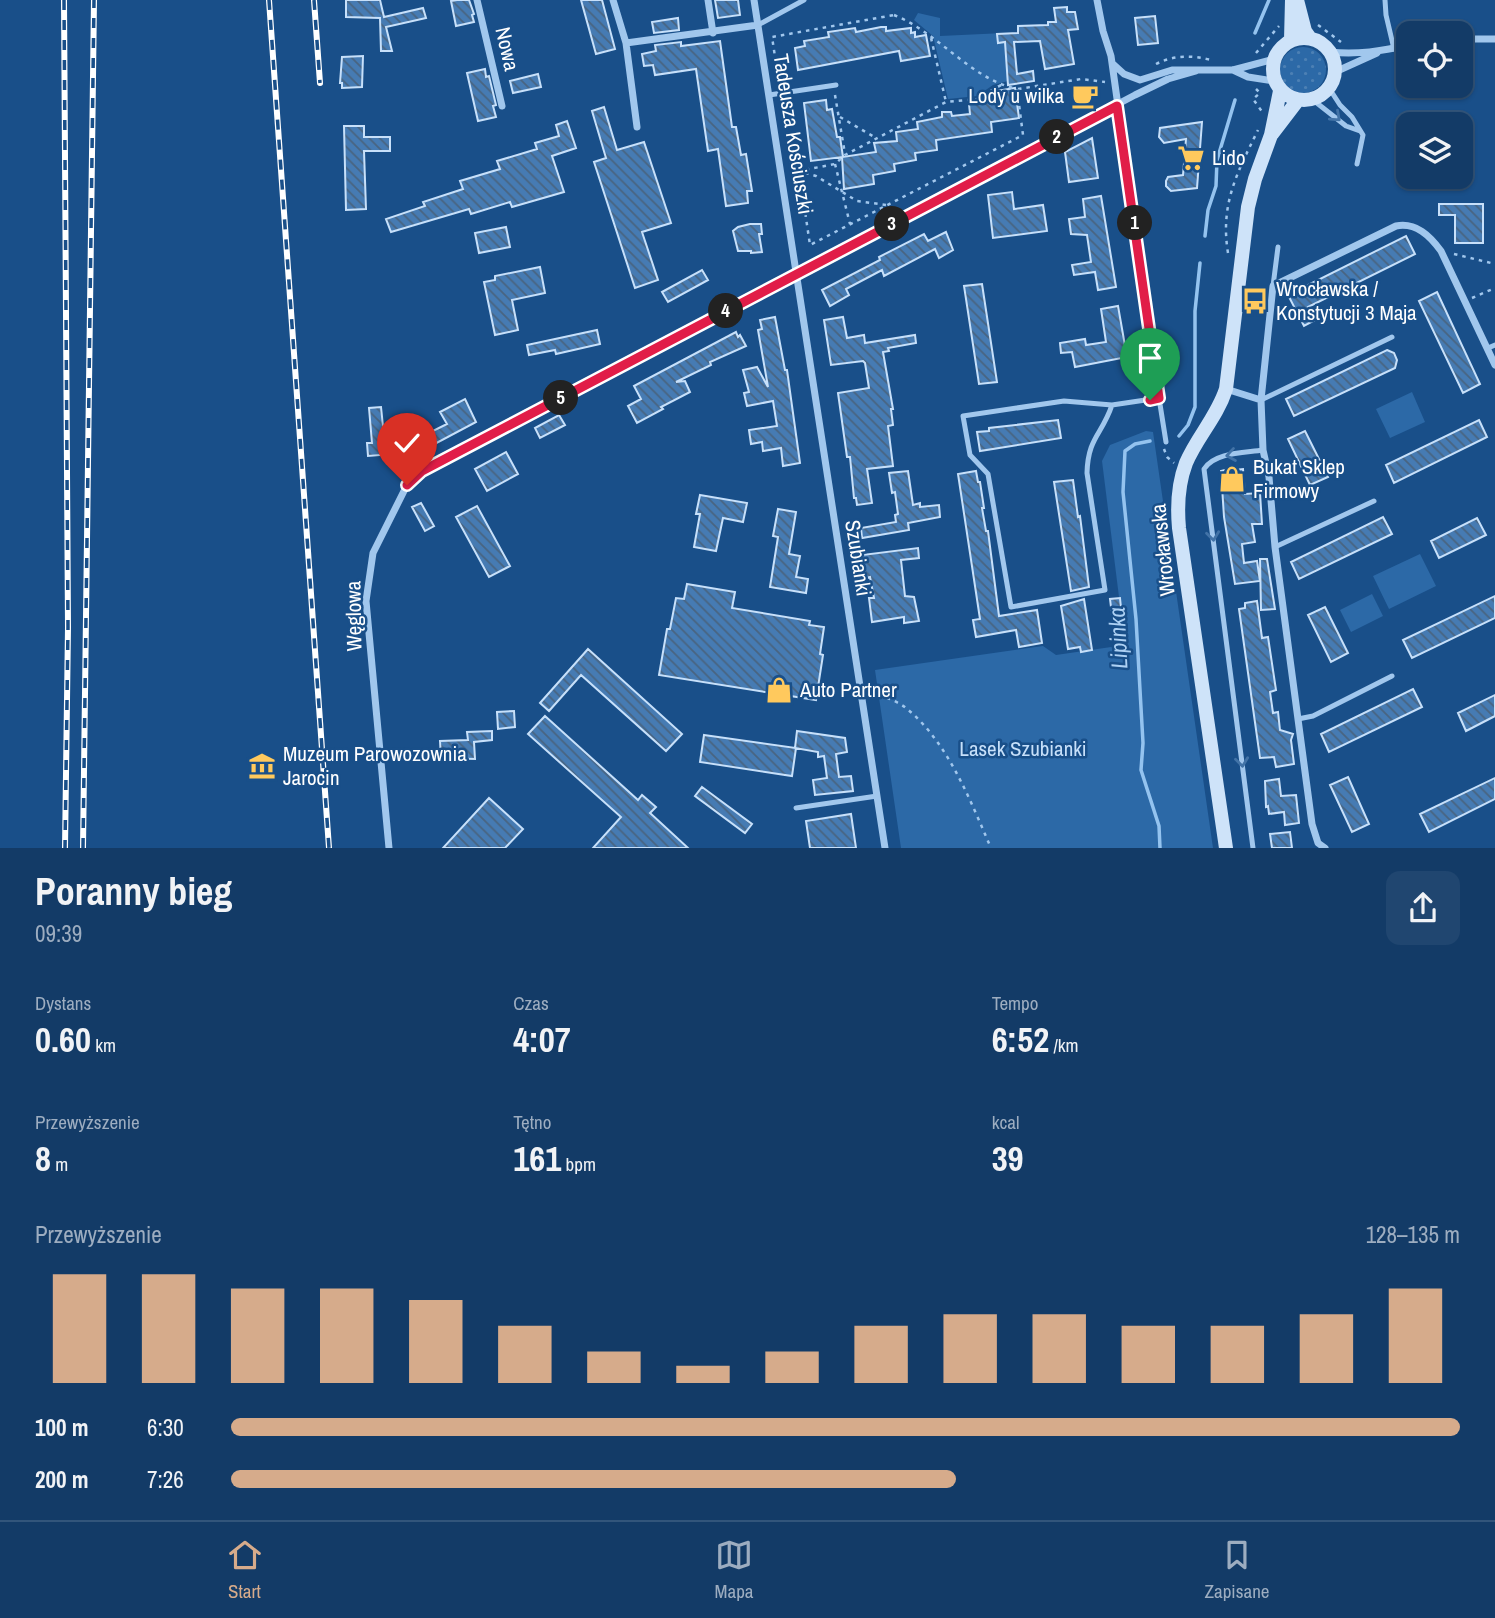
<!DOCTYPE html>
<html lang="pl">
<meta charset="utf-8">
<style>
:root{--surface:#133b67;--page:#204670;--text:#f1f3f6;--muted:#9dadc0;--line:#32557b;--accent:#d6ab8b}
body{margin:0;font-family:"Archivo Narrow",sans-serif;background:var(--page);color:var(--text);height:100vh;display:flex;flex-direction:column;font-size:26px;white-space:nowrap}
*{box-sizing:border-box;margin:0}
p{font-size:23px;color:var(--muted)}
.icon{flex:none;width:38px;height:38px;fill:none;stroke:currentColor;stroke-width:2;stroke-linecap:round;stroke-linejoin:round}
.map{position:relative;height:848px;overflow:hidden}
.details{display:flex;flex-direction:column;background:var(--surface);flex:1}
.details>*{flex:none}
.tools{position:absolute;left:1396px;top:21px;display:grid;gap:14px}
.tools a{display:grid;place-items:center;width:77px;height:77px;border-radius:14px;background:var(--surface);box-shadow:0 2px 5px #0004,0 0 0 2px var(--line);font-size:35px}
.pin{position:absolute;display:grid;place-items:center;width:60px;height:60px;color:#fff;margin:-72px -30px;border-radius:50% 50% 50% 0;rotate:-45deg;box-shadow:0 0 7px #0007}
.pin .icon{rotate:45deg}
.km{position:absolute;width:35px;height:35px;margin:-18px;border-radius:50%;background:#222;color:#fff;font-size:19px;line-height:35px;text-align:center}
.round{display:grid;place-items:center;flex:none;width:74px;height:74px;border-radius:14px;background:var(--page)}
.headline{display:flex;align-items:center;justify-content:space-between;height:119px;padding:0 35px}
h1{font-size:38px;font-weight:800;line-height:52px}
.metrics{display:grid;grid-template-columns:repeat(3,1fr);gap:10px;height:119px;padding:7px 35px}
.metrics div{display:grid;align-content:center}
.metrics b{font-size:35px;font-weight:800}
.metrics small{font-size:19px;font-weight:400}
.metrics p{font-size:19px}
.chart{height:196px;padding:14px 35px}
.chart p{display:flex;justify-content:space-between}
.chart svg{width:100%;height:126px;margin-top:7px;stroke:var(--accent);stroke-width:6}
ul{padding:0 35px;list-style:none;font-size:23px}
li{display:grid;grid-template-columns:112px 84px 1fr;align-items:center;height:52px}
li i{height:18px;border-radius:9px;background:var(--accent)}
.tabs{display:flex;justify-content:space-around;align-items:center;height:98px;border-top:2px solid var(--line);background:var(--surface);font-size:19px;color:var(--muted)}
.tabs a{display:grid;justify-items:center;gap:4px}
.tabs .selected{color:var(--accent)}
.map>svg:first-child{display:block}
.grass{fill:url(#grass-dots)}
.park{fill:#2c69a7}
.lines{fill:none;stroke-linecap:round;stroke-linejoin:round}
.stream{stroke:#94c3ef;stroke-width:3.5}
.building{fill:url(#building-back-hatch);stroke:#c7e0fa;stroke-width:2}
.path{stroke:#a1c7ed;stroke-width:2.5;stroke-dasharray:3.5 5;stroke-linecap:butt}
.lane{stroke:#a1c7ed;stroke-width:5}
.street{stroke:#a1c7ed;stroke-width:7}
.secondary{stroke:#cee3f9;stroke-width:14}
.rail-casing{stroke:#fff;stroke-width:6}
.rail{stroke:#194f89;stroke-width:3.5;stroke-dasharray:10;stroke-linecap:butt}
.oneway{stroke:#4273a7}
.route-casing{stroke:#fff;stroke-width:14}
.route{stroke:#e11d48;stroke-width:9}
.labels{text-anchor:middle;stroke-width:5;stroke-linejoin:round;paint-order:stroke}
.street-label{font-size:21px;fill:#fff;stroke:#194f89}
.poi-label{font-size:21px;fill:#fff;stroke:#194f89;text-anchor:start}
.park-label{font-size:21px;fill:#c7e0fa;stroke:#194f89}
.water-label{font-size:23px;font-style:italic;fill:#add1f4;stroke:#194f89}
</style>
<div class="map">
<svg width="1495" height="848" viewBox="0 0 1495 848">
<defs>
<pattern id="grass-dots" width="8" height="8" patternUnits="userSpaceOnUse" patternTransform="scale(1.75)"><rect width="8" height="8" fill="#2c69a7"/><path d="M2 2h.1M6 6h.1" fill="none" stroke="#4c80b4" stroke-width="1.8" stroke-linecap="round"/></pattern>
<pattern id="building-back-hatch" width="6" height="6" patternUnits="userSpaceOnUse" patternTransform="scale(1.75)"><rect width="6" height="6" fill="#467bb3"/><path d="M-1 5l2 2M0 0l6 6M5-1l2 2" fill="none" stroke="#496480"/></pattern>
</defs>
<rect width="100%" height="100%" fill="#194f89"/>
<!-- grass -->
<path class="grass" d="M1280 70a23 23 0 1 1 46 0a23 23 0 1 1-46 0Z"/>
<!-- park -->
<path class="park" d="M918,13L940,18V36L1004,33L1008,81L993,85L977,96L948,99L933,36L914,20Z
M1412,392L1425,422L1390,438L1376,409Z
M1146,431L1153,432L1213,848H901L875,670L1043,646L1056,655L1125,645L1102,461L1110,445Z
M1420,554L1436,586L1389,609L1373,576Z
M1372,594L1383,616L1351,632L1340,610Z"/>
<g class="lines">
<!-- stream -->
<path class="stream" d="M1255,33L1269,0
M1205,236L1208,210L1216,186L1217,160L1235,100
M1179,436L1188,425L1195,407V311L1200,263
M1150,441L1135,444L1125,451L1123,492L1136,619L1143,743L1141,770L1159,826L1160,848"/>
</g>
<!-- building -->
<path class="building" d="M346,0H380L384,17L423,8L426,18L386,27L392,51H381L380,18L346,17Z
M457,0H469L474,14L472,15L474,22L456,26L451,1Z
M581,0H602L615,49L596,54Z
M715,0H738L740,15L718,18Z
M1067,7V12H1075L1078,29L1068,30L1074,64L1045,69L1040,41L1014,42L1017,74L1033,71L1034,81L1008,85L1005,42L998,43L997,34L1018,33V26L1048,25V22H1056L1054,8Z
M1155,16L1158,43L1138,45L1135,18Z
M678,18L679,30L654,33L652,22Z
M881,27H886V31L911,28V33L915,32V37L926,35L930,56L901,61L899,51L798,70L795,48L805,46L804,41L829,37L828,32L855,28L856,32Z
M720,41L732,127H736L741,155L746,154L752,191H747L748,203L726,206L718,149L708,151L696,69L655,75L653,65L644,66L642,54L656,51L655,45L681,42V46Z
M363,56L362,87L342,88V83H340L342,57Z
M485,69L486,77L489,76L496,105L493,106L496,117L478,121L467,73Z
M538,74L541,87L513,93L510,81Z
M1015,88L1019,118L991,122L992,132L936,140L937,150L915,153L916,160L894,164L895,171L873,175L874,184L844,189L842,157L876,152L874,143L897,141L896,132L918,129L917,122L942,117V112H951L952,116L970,114L969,104L997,100L996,91Z
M826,100L827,110L832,109L837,137H840L843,157L811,161L804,103Z
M604,107L617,150L644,142L671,223L642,232L658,280L635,288L594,162L606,158L592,111Z
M567,121L576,148L552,156L564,192L512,207L510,202L471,214L469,209L391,232L386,219L425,206L423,202L463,189L460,181L500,169L497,161L537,149L535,143L559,136L556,125Z
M1202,122L1197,188L1171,191L1166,186V181L1168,177L1183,175L1186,139L1164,143L1159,137L1160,128Z
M344,126H364V137H390V151H364L366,209L346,210Z
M1092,138L1098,178L1069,182L1065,152Z
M1012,192L1014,209L1043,205L1047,231L993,238L988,195Z
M1101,196L1116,287L1098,290L1095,272L1074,275L1072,265L1091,262L1087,235L1071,234L1069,219L1085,217L1083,199Z
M1439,204H1483V243H1455V215H1439Z
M750,224H761L762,234H759L762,252L751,253V251H738L733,231L738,227Z
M506,227L510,247L479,253L475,233Z
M946,232L953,250L939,258L935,249L884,276L882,270L846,289L849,295L830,306L822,290L880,260L879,257L924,234L928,241Z
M1406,236L1415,254L1308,307L1315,320L1304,326L1288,295Z
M540,267L545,293L512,300L518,330L495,335L484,282L495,280V276Z
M702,270L708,280L668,302L662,292Z
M982,284L997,382L979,384L964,286Z
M1437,292L1480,384L1463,393L1419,301Z
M1118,306L1127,357L1075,367L1072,352L1061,353L1060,343L1085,339L1086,345L1106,342L1101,309Z
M775,317L785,370H787L800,463L783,466L781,448L763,451L762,442L751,444L749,430L777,426L773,401L747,406L744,393L749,392L743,370L757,367L768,387L758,330L762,329L760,320Z
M843,317L847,338L864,335L865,343L915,335L916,343L888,348L889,351L883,352L893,409H891L893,425L888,426L893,466L867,469L872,503L857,505L856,498H854L850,457H847L838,393L869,388L865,363L863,361L831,365L824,320Z
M597,330L600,344L556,354L555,350L529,355L527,345Z
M736,332L738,337L740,335L746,346L710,362L711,365L676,382L685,381L690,392L661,407L663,409L637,423L628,406L641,399L634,386Z
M1387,350L1394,353L1397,360L1395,368L1294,416L1286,399Z
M465,399L476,422L399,463L393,454L368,456L367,443H372L369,408L381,407L384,436L415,420L423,436L447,424L440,412Z
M559,415L565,425L540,438L535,428Z
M1058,420L1061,438L980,451L977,432L989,431V428Z
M1479,420L1487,437L1394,483L1386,465Z
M1305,431L1328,477L1310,485L1288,439Z
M506,452L518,474L487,491L475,469Z
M1232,468L1234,470L1243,469L1245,494L1260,493L1262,524H1252L1255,542L1242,544L1244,563L1257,561L1260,581L1235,584L1224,517L1221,471Z
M908,471L913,505L920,503V507L939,505L940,517L908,523L909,530L862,538L861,528L896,522L895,515L898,514L895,492L892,493L889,473Z
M976,471L978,482H980L984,508H982L986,531H988L999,616L1037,610L1042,643L1019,647L1016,630L976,637L973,620L980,619L958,474Z
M1073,480L1078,517L1080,516L1089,587L1071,591L1054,482Z
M700,495L747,503L743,522L723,518L716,551L694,547L700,514H696Z
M421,503L434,526L425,531L412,507Z
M477,506L510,566L489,577L456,517Z
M778,509L796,512L789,554L800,556L796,577L808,579L806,593L770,587L778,537L773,536Z
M1383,517L1392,534L1299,579L1291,562Z
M1477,518L1486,535L1439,558L1431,541Z
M918,548L919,558L901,560L905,596L914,597L919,621L904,623V617L872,622L869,598H874L870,577L866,578L862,555Z
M1260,559H1267L1275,609L1261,610Z
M687,584L735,592L732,608L810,621L809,625L824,627L820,654L823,655L816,700L659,675L667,629H670L676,598L684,599Z
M1495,596V618L1412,658L1403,640Z
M1120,598L1125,647L1116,648L1110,599Z
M1084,599L1092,650L1081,652L1080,647L1068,649L1061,606Z
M1257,601L1262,638L1268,637L1276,690L1270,692L1273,713L1278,712L1280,730L1293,734L1291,740L1294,764L1276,767L1274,757L1260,758L1239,609L1245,608V603Z
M1325,607L1348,653L1331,662L1308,615Z
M588,649L682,734L666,751L581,675L549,711L540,703Z
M1413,689L1422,707L1329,752L1321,734Z
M1495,695V716L1466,731L1458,713Z
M514,711L515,727L498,729L497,712Z
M545,716L638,800L642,795L656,807L650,813L688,848H593L621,817L528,734Z
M492,731V740L474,742L475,759L441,758L440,741L468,740L467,732Z
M797,731L845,738L847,752L836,754L839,777L851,776L853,791L815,795L813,780L827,778L824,756L818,757V752L795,748Z
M704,735L796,748L792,776L700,762Z
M1348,777L1369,824L1352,832L1330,785Z
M1495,778V799L1429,832L1420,814Z
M1279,779L1281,796L1296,795L1299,823L1285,825L1284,812L1269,814L1268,806L1266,807L1265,781Z
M702,787L752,824L745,833L695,796Z
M489,798L523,829L505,848H443Z
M851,814L856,848H810L806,821Z
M1290,832L1292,848H1272L1270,834Z"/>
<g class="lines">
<!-- path -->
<path class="path" d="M894,15C939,33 969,78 1017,89L1023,135L810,245L799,171L792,168L772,37Z
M1318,25L1341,42
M1431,33L1457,31
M931,38L946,102
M1256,53L1279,26
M1156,64C1174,55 1191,55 1211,60
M777,73L788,83
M1018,89L1081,79L1105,82
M1256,89L1260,93L1253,99L1263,113
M835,95L845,154
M840,117L876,138
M835,164L850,224
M886,205L857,201L816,176L799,171L835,164L845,155L946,102L977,99L1001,85
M1228,253C1220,204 1237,173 1258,130
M1454,254L1495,264
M1472,298L1495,288
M1164,449L1167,457L1174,463
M871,692C881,696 896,700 906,708C948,742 970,800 991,848"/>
<!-- lane -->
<path class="lane" d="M1385,0L1386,15L1394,49
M758,25L804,0
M1329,88L1340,105L1352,117L1363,135L1357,164
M769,95L836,85
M1313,100L1346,126L1360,131
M1273,286L1278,247
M1488,348L1495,345
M1261,400L1392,337
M1112,405C1102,435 1088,437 1087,473L1105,590L1011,607L988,474L970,455L963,416L1064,401L1112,405L1159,398L1166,442
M1275,547L1374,501
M1298,719L1313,716L1392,676
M796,808L877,796
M1253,848L1204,469C1215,452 1245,453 1263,450"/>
<!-- street -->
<path class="street" d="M477,0L502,106
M613,0L626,43L637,127
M708,0L713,33
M754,0L885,848
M1097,0L1103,31L1111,56L1159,398
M1461,39H1495
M626,43L758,25
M1330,52C1357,55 1382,51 1409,45
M1113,64L1124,74L1140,80L1172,70H1233L1274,59
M1233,70L1248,77L1274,81
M1335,72L1377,53
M1226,389L1261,400
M389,848L366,601L373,553L407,485L422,471L1135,95L1168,79L1196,71
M1325,848L1318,843L1312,824L1275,547L1269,477L1263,450L1261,400L1273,286L1396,226C1416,222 1430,236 1441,251L1495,365"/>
<!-- secondary -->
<path class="secondary" d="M1297,0L1305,31L1310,38
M1273 69a31 31 0 1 1 62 0a31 31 0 1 1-62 0Z
M1291,40L1292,0
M1272,134L1298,100
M1226,848L1179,528C1177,506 1178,484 1186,463C1197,437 1217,417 1226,389L1248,207L1255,179L1271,135L1280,91"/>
<!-- rail casing -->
<g class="rail-casing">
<path id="rail" d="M64,0L68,627L65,848
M269,0L329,848
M314,0L320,83
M83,848L94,0"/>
</g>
<!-- rail -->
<use href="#rail" class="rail"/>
</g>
<!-- one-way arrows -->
<defs><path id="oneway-chevron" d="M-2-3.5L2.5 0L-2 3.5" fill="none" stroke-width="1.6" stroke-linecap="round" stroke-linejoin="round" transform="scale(1.75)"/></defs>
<g class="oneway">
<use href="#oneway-chevron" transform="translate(1336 117) rotate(42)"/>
<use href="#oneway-chevron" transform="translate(1231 455) rotate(171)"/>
<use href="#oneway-chevron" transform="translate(1213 536) rotate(83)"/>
<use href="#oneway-chevron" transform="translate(1242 762) rotate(83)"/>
</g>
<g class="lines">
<!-- route casing -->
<g class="route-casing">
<path id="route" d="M407,485L422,471L1117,106L1159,398L1150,400"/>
</g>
<!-- route -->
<use href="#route" class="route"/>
</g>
<!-- icons -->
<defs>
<g id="cafe-bare" transform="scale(2.1)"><path d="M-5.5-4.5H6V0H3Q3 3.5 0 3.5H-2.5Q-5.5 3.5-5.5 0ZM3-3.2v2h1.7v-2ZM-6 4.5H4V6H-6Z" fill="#ffc95d" stroke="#194f89" stroke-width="2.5" paint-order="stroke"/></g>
<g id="supermarket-bare" transform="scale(2.1)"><path d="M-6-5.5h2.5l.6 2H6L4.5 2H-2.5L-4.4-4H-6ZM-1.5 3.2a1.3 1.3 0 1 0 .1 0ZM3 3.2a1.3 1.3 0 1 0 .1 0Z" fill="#ffc95d" stroke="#194f89" stroke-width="2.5" paint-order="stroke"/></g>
<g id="bus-bare" transform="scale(2.1)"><path d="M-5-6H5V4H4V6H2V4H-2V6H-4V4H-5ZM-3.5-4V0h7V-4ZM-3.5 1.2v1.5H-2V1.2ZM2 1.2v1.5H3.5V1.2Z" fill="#ffc95d" stroke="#194f89" stroke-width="2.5" paint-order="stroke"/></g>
<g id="shop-bare" transform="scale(2.1)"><path d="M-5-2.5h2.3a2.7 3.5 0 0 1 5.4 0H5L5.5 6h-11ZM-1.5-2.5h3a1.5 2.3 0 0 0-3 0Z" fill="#ffc95d" stroke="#194f89" stroke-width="2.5" paint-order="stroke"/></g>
<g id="museum-bare" transform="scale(2.1)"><path d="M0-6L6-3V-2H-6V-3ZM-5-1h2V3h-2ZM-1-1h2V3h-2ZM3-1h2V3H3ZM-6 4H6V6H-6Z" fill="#ffc95d" stroke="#194f89" stroke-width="2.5" paint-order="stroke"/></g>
</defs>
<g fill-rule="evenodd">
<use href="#cafe-bare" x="1085" y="96"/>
<use href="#supermarket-bare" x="1191" y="158"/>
<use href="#bus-bare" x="1255" y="301"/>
<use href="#shop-bare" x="1232" y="479"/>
<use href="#shop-bare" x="779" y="690"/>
<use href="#museum-bare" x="262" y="766"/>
</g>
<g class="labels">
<!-- street labels -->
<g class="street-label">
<text transform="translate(507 49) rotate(77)" y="7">Nowa</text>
<text transform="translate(793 134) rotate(81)" y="7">Tadeusza Kościuszki</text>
<text transform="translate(1163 550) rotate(-96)" y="7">Wrocławska</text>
<text transform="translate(858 558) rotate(81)" y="7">Szubianki</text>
<text transform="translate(354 616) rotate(-91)" y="7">Węglowa</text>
</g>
<!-- poi labels -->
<g class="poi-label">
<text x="1064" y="103" text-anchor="end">Lody u wilka</text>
<text x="1212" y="165">Lido</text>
<text x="1276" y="296">Wrocławska /<tspan x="1276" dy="24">Konstytucji 3 Maja</tspan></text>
<text x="1253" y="474">Bukat Sklep<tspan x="1253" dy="24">Firmowy</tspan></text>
<text x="800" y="697">Auto Partner</text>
<text x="283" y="761">Muzeum Parowozownia<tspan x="283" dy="24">Jarocin</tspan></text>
</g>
<!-- park labels -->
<g class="park-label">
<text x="1023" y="756">Lasek Szubianki</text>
</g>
<!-- water labels -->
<g class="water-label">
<text transform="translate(1118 638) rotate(-93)" y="8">Lipinka</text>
</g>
</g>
</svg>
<div class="tools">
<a><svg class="icon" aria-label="locate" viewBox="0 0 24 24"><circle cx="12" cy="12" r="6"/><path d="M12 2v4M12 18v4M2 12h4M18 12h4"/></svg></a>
<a><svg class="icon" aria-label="layers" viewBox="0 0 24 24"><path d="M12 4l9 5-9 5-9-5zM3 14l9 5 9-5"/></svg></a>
</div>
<div class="pin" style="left:1150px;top:400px;background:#1e9e55"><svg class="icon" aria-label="arrive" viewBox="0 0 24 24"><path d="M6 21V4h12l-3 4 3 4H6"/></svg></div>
<div class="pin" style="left:407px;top:485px;background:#d93025"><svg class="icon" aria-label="check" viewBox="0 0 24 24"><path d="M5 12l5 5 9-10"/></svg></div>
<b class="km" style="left:1135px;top:223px">1</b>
<b class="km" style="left:1057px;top:137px">2</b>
<b class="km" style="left:892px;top:224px">3</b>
<b class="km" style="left:726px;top:311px">4</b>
<b class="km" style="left:561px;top:398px">5</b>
</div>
<section class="details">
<div class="headline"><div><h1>Poranny bieg</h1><p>09:39</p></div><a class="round"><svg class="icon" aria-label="share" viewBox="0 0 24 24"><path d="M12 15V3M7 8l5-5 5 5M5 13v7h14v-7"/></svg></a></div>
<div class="metrics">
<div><p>Dystans</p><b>0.60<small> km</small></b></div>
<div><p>Czas</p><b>4:07</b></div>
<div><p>Tempo</p><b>6:52<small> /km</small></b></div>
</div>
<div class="metrics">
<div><p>Przewyższenie</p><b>8<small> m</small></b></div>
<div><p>Tętno</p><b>161<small> bpm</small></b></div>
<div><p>kcal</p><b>39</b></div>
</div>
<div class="chart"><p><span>Przewyższenie</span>128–135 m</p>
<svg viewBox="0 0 160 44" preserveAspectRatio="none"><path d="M5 44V6M15 44V6M25 44V11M35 44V11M45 44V15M55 44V24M65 44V33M75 44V38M85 44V33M95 44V24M105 44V20M115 44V20M125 44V24M135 44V24M145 44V20M155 44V11"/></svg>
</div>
<ul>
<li><b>100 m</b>6:30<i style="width:100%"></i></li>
<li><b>200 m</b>7:26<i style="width:59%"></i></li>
</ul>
</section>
<nav class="tabs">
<a class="selected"><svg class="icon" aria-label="home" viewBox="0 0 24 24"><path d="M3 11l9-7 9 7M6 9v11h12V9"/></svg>Start</a>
<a><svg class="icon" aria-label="map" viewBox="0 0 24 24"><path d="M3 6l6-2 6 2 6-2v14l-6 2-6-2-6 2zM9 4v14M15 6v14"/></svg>Mapa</a>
<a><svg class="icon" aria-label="saved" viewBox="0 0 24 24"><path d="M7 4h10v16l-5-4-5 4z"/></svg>Zapisane</a>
</nav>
